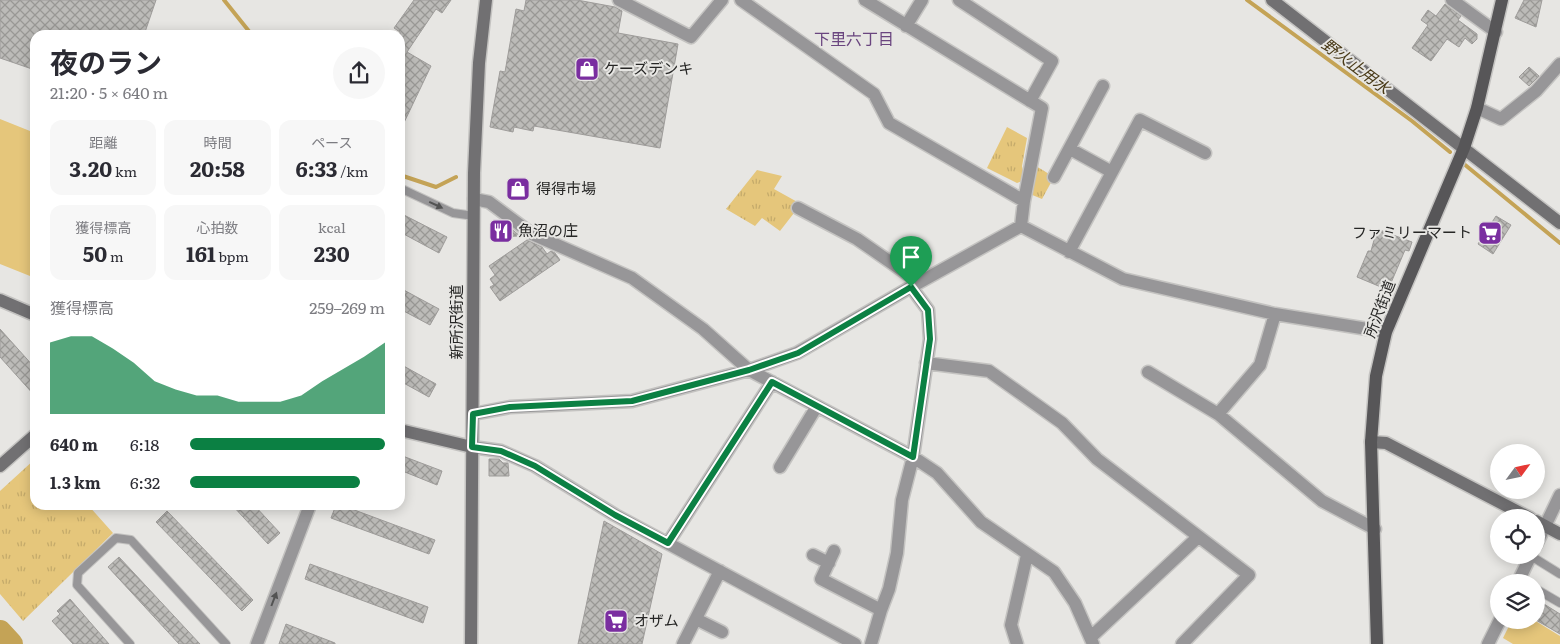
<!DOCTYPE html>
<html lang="ja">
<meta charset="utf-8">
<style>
:root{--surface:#fff;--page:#f7f7f7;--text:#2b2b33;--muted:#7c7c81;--accent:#0b8043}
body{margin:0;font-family:Literata,"Noto Sans JP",serif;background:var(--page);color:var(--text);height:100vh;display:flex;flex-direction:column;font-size:19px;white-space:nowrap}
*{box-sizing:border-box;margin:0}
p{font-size:16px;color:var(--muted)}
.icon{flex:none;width:28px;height:28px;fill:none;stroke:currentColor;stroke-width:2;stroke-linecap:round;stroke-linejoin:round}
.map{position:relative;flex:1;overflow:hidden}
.panel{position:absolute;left:30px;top:30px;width:375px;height:480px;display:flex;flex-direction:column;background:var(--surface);border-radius:15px;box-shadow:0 2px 12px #0003}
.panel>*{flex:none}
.needle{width:32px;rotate:57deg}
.buttons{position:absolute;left:1490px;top:444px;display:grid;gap:10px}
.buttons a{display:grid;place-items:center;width:55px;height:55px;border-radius:50%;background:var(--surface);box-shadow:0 2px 12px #0003;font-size:25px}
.pin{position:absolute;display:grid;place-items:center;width:42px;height:42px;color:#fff;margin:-51px -21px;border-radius:50% 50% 50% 0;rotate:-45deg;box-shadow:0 0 5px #0007}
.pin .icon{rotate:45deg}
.round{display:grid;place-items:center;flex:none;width:52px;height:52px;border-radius:26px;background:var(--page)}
.overview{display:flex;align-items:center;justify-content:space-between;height:85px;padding:0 20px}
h1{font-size:28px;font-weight:700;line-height:38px}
.figures{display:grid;grid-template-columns:repeat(3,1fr);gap:8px;height:85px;padding:5px 20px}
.figures div{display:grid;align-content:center;border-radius:12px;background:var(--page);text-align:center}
.figures b{font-size:21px;font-weight:700}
.figures small{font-size:14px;font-weight:400}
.figures p{font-size:14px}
.chart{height:140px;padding:10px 20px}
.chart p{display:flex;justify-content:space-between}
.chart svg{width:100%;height:90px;margin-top:5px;fill:var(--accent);opacity:.7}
ul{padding:0 20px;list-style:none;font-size:16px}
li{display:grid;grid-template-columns:80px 60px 1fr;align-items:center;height:38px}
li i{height:12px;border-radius:6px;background:var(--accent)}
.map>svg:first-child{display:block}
.grass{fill:#e5c67b}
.park{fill:url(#park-tufts)}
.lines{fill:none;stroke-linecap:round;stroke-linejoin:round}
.stream{stroke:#c4a356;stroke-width:4}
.river{stroke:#c4a356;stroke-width:24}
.building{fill:url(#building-cross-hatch);stroke:#9e9c9a}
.lane-casing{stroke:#c4c3c1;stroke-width:10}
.street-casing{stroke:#c4c3c1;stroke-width:15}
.secondary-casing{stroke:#c4c3c1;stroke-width:15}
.primary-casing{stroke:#c4c3c1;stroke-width:15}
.lane{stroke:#979698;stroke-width:8}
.street{stroke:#979698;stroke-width:12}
.secondary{stroke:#717072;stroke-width:12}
.primary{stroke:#575658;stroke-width:12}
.oneway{fill:#535353}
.route-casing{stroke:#fff;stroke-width:10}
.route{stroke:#0b8043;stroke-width:6}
.labels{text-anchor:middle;stroke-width:4;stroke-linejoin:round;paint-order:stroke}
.poi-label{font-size:15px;fill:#262625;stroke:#e7e6e3;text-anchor:start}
.street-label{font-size:15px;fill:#262625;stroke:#e7e6e3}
.neighbourhood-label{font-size:16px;fill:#6a457f;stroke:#e7e6e3}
.water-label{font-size:16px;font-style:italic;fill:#493a18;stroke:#e7e6e3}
</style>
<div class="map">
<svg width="1560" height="644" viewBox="0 0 1560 644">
<defs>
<pattern id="park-tufts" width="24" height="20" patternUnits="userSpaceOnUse" patternTransform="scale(1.25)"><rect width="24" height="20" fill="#e5c67b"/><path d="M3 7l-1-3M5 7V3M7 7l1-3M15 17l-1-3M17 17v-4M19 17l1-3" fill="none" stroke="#c4aa6a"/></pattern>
<pattern id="building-cross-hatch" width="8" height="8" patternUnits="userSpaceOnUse" patternTransform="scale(1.25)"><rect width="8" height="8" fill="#bcbbb8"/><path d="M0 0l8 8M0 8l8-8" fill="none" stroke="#999895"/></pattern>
</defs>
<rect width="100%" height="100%" fill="#e7e6e3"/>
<!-- grass -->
<path class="grass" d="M0,119L35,133V278L0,264Z
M1512,620H1534L1560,636V644H1513L1503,638Z"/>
<!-- park -->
<path class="park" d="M1007,127L1027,138L1022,166L1025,180L1017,183L987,168Z
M1031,163L1054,177L1042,199L1025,192Z
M757,170L782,176L774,189L801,204L780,231L762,218L755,226L726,209Z
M35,459V505H88L113,533L23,621L0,594V491Z"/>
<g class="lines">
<!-- stream -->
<path class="stream" d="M224,0L252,35
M1247,0L1412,121L1450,152
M1464,164L1560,243
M400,175L436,187L456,177"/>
<!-- river -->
<path class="river" d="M0,632L11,644"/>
</g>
<!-- building -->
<path class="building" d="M0,0H156L144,35H35V70L0,58Z
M414,0H451L442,13L436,9L407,52L431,66L400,131V32L394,28Z
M526,0H577L615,7L622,11L618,33L678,44L660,148L534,126L533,131L514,127L513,132L490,127L500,71L505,72L516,9L524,11Z
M1524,0H1542L1536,27L1515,18Z
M1445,4L1461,16L1458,20L1477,34V39L1472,44L1465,38L1459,47L1447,39L1431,61L1412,48L1428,25L1421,20L1428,10L1436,16Z
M1529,67L1539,76L1529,86L1519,77Z
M400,213L447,237L439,253L400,232Z
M1496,216L1511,225L1493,254L1478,244Z
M490,227H509L520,236L490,237Z
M1377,229L1412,242L1409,251L1405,250L1388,290L1357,277L1368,251H1371Z
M527,240L542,247L547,254L551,251L555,253L560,260L500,301L490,287L494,285L490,279L495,275L489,266Z
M400,288L439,309L430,325L400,309Z
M0,329L35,368V396L0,357Z
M400,364L436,384L429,397L400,381Z
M400,455L442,471L437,485L400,470Z
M489,459H499L503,463H508L509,476H489Z
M232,505H254L280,533L268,544Z
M336,505H341L435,540L429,554L331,518Z
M167,511L253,600L242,611L156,522Z
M604,521L662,554L642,644H578Z
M119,557L200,644H179L108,567Z
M310,564L428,607L423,623L305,579Z
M70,599L109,644H73L52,621L60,614L57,611Z
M1536,599L1560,614V634L1536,620Z
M286,624L335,643V644H279Z"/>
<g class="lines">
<!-- lane casing -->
<g class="lane-casing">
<path id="lane" d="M400,188L453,213L474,216
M1531,556L1560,574
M1536,589L1560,603
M130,644L77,585L78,573L116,538L131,540L226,644"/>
</g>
<!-- street casing -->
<g class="street-casing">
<path id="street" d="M619,0L691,37L722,0
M741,0L874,94L889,123L1024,201
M865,0L1042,108L1024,201L1021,226
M959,0L1052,61L1030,101
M1452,0L1496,32
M906,26L922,0
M1477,108L1501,119L1536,91L1560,64
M1070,149L1112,172
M1054,177L1103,86
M474,199L489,202L532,234L632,278L703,329L749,370L913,457L937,473L981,522L1054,572L1075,603L1093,644
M798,208L857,239L919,282
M1069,252L1140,120L1205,153
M926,363L989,371L1062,423L1097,459L1249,575L1182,644
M1148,372L1218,414L1322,501L1375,529
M473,414L510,407L632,401L749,370L797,353L911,287L1021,226L1123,279L1275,314L1386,332
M1218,414L1260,365L1275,314
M472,447L501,451L535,466L615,515L855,644
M780,467L817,406
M668,543L772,382
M1536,545L1560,495
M834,551L821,579L881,610
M813,555L829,563
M1518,582L1531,555
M696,619L722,632
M1091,637L1198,537
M257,644L310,505
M683,644L720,571
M871,644L881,610L889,589L897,553L902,500L913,457L930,339L928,310L911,287
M1017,644L1011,625L1027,555
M1488,644L1500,620"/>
</g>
<!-- secondary casing -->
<g class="secondary-casing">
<path id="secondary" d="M1272,0L1560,223
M0,300L35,315
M400,430L472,447
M1371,442L1386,443L1530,518
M0,466L35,435
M1536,521L1560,534
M471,644L474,173L479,63L486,0"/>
</g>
<!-- primary casing -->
<g class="primary-casing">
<path id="primary" d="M1377,644L1371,442L1376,376L1386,332L1464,148L1477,108L1502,0"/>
</g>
<!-- lane -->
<use href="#lane" class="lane"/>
<!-- street -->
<use href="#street" class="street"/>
<!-- secondary -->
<use href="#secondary" class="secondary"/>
<!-- primary -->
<use href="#primary" class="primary"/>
</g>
<!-- one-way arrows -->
<defs><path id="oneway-solid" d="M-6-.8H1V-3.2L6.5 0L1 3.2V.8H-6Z" transform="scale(1.25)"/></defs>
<g class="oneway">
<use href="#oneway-solid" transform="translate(436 205) rotate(25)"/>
<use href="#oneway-solid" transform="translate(274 599) rotate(-69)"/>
</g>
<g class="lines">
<!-- route casing -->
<g class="route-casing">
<path id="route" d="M911,287L928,310L930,339L913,457L772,382L668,543L615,515L535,466L501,451L472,447L473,414L510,407L632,401L749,370L798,353Z"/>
</g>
<!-- route -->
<use href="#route" class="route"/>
</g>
<!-- icons -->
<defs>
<g id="shop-square" transform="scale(1.25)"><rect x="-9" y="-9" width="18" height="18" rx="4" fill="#7a2ea0" stroke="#e7e6e3"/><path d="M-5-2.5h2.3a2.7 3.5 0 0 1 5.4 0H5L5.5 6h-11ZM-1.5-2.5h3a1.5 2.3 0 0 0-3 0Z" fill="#fff"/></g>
<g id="restaurant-square" transform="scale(1.25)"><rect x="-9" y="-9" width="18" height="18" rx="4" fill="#7a2ea0" stroke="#e7e6e3"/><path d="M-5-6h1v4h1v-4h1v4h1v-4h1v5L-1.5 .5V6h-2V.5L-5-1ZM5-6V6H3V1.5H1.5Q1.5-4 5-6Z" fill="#fff"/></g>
<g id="supermarket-square" transform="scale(1.25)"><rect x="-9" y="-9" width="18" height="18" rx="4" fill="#7a2ea0" stroke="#e7e6e3"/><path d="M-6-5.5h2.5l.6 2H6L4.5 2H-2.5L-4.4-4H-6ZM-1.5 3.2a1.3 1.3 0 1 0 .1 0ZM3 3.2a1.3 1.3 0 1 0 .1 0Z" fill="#fff"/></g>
</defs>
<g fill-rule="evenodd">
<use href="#shop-square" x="587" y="69"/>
<use href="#shop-square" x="518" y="189"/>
<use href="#restaurant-square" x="501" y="231"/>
<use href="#supermarket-square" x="1490" y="233"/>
<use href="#supermarket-square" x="616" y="621"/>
</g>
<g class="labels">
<!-- poi labels -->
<g class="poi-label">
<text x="604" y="74">ケーズデンキ</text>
<text x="536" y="194">得得市場</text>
<text x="518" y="236">魚沼の庄</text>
<text x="1472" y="238" text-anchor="end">ファミリーマート</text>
<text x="634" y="626">オザム</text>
</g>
<!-- street labels -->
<g class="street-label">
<text transform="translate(1380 309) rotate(-69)" y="5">所沢街道</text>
<text transform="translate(457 322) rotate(-90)" y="5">新所沢街道</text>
</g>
<!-- neighbourhood labels -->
<g class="neighbourhood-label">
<text x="854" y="45">下里六丁目</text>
</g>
<!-- water labels -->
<g class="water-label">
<text transform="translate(1356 66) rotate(37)" y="6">野火止用水</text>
</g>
</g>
</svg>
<div class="buttons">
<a><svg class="needle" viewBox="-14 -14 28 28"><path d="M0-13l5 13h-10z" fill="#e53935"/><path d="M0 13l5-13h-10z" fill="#7c7c81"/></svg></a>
<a><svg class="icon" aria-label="locate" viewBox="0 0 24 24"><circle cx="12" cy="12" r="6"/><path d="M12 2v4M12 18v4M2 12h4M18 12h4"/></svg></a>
<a><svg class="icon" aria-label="layers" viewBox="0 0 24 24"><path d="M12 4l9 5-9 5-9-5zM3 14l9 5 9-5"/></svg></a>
</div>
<div class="pin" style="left:911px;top:287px;background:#1e9e55"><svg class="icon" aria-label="arrive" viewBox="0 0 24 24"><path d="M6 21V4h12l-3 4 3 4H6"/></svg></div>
<section class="panel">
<div class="overview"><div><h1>夜のラン</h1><p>21:20 · 5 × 640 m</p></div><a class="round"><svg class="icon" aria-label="share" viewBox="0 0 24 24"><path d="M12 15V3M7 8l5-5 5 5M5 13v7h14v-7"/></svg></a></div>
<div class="figures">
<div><p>距離</p><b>3.20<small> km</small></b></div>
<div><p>時間</p><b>20:58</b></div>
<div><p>ペース</p><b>6:33<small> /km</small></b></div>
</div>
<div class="figures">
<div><p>獲得標高</p><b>50<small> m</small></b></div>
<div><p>心拍数</p><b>161<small> bpm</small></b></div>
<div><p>kcal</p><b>230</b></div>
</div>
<div class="chart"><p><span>獲得標高</span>259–269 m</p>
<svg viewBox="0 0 160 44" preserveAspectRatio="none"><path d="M0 44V9L10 6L20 6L30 12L40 19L50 28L60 32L70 35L80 35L90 38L100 38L110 38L120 35L130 28L140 22L150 16L160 9V44z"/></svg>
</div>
<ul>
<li><b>640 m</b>6:18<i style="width:100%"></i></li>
<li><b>1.3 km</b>6:32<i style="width:87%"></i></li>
</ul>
</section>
</div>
